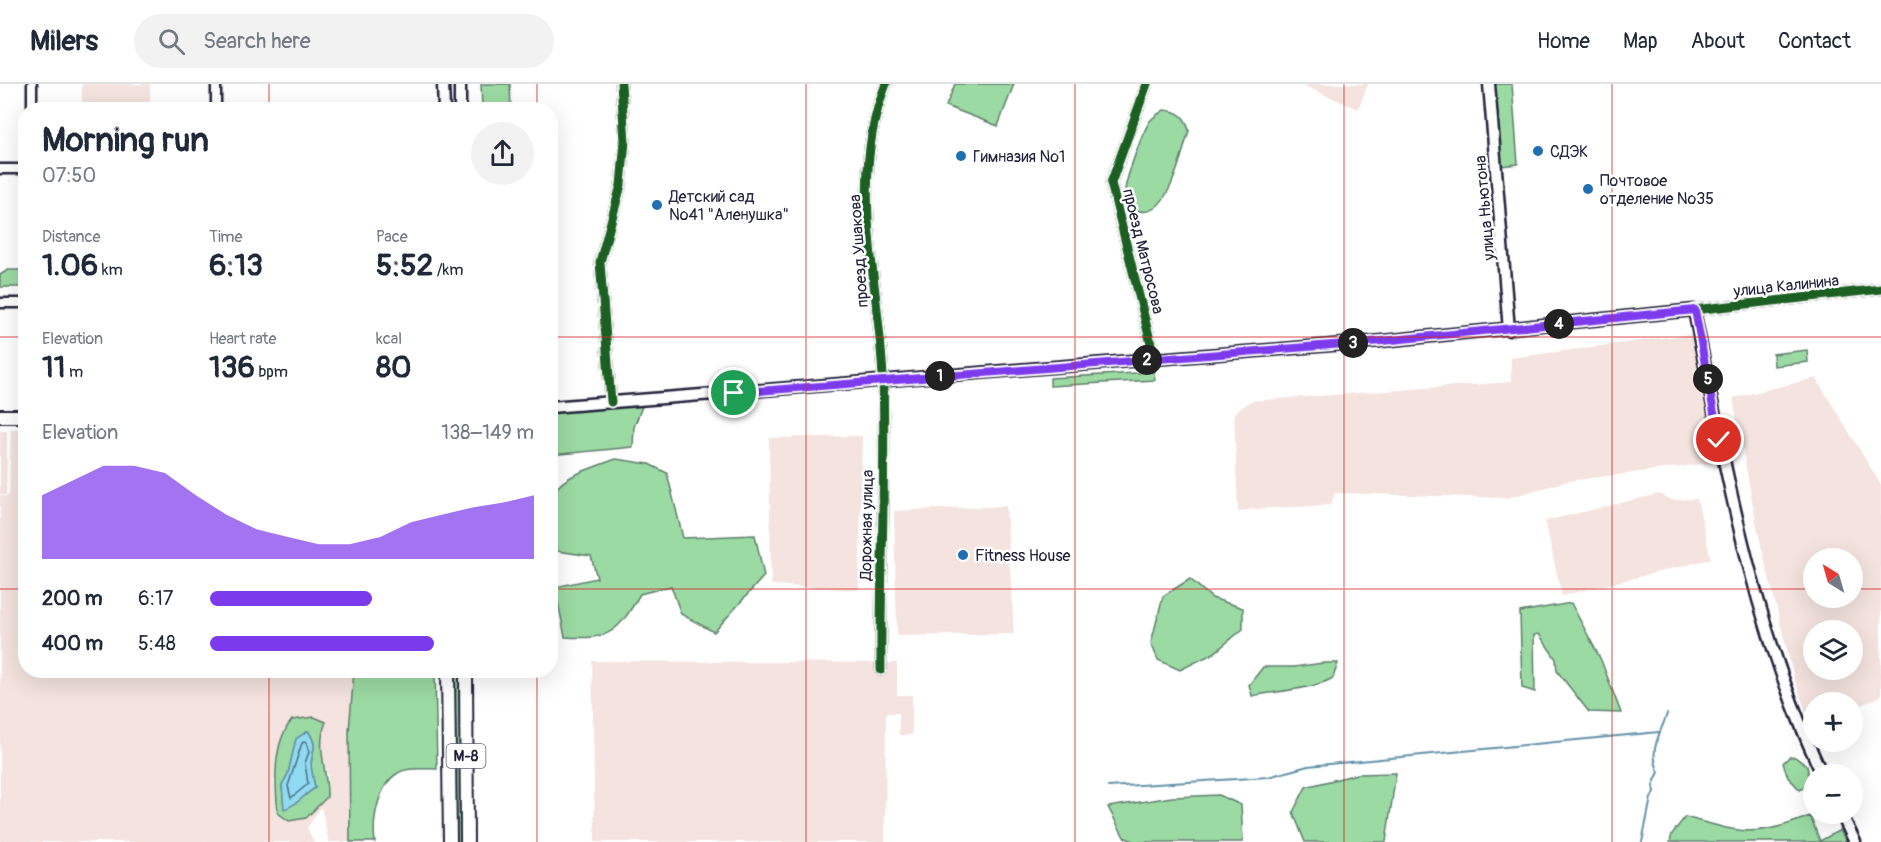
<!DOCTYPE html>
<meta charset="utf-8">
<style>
:root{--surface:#fff;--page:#f2f2f3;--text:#1f2937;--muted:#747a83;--line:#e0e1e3;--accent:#7c3aed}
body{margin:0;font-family:Pangolin,sans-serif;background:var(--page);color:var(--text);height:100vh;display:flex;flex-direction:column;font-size:22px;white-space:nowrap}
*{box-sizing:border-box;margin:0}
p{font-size:20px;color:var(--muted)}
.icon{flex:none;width:33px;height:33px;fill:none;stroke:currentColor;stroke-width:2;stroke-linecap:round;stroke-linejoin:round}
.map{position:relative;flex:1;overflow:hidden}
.side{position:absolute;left:18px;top:18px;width:540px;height:576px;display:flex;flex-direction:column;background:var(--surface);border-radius:24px;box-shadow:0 6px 24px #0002}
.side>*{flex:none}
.needle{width:39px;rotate:323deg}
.controls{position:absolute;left:1803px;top:464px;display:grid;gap:12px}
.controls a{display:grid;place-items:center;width:60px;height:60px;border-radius:50%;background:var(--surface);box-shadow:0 6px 24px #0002;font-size:30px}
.pin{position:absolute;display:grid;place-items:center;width:51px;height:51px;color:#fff;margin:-26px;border:3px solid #fff;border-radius:50%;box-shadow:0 2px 6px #0007}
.km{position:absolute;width:30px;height:30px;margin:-15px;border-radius:50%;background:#222;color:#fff;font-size:16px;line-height:30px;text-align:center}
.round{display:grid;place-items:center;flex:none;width:63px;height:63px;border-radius:32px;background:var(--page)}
.headline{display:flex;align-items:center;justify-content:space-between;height:102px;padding:0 24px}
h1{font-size:33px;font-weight:700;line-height:45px}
.figures{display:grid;grid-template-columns:repeat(3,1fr);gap:9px;height:102px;padding:6px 24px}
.figures div{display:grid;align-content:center}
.figures b{font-size:30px;font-weight:700}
.figures small{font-size:16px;font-weight:400}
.figures p{font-size:16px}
.chart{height:168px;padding:12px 24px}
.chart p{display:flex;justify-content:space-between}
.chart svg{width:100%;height:108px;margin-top:6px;fill:var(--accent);opacity:.7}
ul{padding:0 24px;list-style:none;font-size:20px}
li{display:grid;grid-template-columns:96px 72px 1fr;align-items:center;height:45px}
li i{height:15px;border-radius:8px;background:var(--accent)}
header{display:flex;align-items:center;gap:36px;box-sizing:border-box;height:84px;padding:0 30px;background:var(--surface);border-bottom:2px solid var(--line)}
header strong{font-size:28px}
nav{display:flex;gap:33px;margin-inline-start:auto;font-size:21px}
.search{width:420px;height:54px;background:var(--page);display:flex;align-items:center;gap:15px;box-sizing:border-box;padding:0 21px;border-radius:33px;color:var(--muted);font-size:22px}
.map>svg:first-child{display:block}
.built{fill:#f4e3de;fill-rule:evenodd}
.green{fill:#9bdaa2;stroke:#5e7e6e;stroke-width:1.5;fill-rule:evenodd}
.water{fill:#90dbf1;stroke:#6491a8;stroke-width:1.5}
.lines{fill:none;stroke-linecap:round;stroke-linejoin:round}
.shore{stroke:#4e6c84;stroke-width:1.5}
.stream{stroke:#6491a8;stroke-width:2}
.minor-casing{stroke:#22223b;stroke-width:13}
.major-casing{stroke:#22223b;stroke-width:15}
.highway-casing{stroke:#22223b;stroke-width:16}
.minor{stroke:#fff;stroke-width:8}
.major{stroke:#fff;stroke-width:10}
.highway{stroke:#fff;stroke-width:12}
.cycleway-casing{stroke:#fff;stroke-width:13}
.cycleway{stroke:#1b5e20;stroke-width:9}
.route-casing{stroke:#fff;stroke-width:12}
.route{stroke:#7c3aed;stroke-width:8}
.grid{fill:none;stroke:#d62828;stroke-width:1.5;stroke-opacity:0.55}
.poi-dot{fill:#1f6fb2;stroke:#fff;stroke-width:2}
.labels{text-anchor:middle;stroke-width:5;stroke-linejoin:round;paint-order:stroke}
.shield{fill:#fff;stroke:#646476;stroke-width:1.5}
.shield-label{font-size:15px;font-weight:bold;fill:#22223b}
.poi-label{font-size:16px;fill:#22223b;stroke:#fff;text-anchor:start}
.street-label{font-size:16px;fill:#22223b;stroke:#fff}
</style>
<header>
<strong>Milers</strong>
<div class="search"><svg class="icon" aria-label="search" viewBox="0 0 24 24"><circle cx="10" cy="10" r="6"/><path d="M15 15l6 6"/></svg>Search here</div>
<nav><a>Home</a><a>Map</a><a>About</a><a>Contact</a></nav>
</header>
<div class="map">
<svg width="1881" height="758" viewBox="0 0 1881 758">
<rect width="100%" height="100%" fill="#fff"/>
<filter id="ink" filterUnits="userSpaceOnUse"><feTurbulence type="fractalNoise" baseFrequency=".0167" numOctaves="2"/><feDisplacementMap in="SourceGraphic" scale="12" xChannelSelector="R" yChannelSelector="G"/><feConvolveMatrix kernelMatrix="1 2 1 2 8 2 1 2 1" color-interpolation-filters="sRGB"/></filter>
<g filter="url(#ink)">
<!-- built -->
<path class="built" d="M82,0H150V25H82Z
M1300,0H1368L1358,25Z
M1692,250L1719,378L1568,397L1507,414L1335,409L1331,421L1253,425L1238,428L1234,329L1251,317L1511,298V274Z
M1816,294L1881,401V612L1853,625L1852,618H1814L1812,644L1794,594L1759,453L1733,314ZM1814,474H1852V513H1814ZM1814,546H1852V585H1814Z
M11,345H25L26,586L354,587L349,647L350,758H329L321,723L307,744L314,758H0V412H9ZM326,638L320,652L321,674L328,691L327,713L320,720L278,729L274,698L284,645Z
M0,347H7L6,411H0Z
M862,352L859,506L771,501L769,354Z
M1659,410L1672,416L1697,415L1711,475L1562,512L1545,437Z
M1006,422L1014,550L897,552L894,427Z
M592,577L897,579V611H912V651H899V629H886L885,758H595Z"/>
<!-- green -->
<path class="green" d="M481,0H510L511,25H482Z
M955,0H1014L998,42L946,22Z
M1493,0H1512L1518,80L1501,82Z
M1164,26C1179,27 1186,33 1189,47C1182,67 1169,134 1140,127C1133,126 1126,118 1125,111C1123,100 1143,47 1150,37C1154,32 1159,30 1164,26Z
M8,186H25V203H0V191Z
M1807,266L1808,278L1774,282L1773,270Z
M1154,288L1155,296L1050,302V294Z
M643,320L634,343L633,363L551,371V328Z
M616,375L649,380L667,389L683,454L755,451L764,492L714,548L681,530L671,502L640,510C618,548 611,556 565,553L555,503L597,494L591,472L557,467C542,397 554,398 616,375Z
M1190,495L1212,514L1243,524V545L1214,569L1180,586L1158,576L1151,559L1163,512Z
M1571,519L1601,576L1621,629L1589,628L1557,587L1556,575L1539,550L1534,551L1535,608L1522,604L1520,528Z
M1323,579H1338L1333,594C1311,606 1278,607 1252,612L1249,601L1263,583H1294Z
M354,587H435L437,685C426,685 407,683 398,689C378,701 372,736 375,758H350L349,647Z
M455,587H459L461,758H456Z
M314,633L326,638C315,664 328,686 327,713L306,734L289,737L278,729C275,700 272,660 292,636ZM308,647C318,662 313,664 311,680C311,687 314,697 315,704C303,711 298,721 284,724L282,701L288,690L296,655Z
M1789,673H1795L1807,682L1810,699L1800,706L1788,693L1783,679Z
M1396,689L1386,758H1305L1293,728L1306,703L1357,690Z
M1219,711L1241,721L1243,758H1135L1124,753L1108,723L1172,713Z
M1810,732L1820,757L1840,746L1846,758H1670L1672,750L1685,733C1740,748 1754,755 1810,732Z"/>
<!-- water -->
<path class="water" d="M308,647C318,662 313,664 311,679C311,687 314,697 315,704C303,711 298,721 284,725L282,701L288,690L296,655Z"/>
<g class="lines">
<!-- shore -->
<path class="shore" d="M306,657L309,668L305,679L308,700L291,714L288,702L302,659Z"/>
<!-- stream -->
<path class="stream" d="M1108,703L1268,693L1308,682L1659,648
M1642,758L1651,714L1654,708L1653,701L1659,688C1648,667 1660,650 1667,630"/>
<!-- minor casing -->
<g class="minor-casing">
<path id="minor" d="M32,0V26
M216,0V26
M1147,0L1111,99L1155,276
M0,85H26
M0,219H26
M1694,226L1881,205
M611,318L600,178L621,101L625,57L621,0
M881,586C880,489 886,391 883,294C879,198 848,94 886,0"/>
</g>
<!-- major casing -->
<g class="major-casing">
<path id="major" d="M443,0L444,26
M460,0V26
M1489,0L1509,246
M550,323L1382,257L1694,226C1725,384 1753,543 1822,690
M1841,729L1855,758"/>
</g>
<!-- highway casing -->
<g class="highway-casing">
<path id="highway" d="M0,332H26
M448,586L450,758
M466,586L467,758"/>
</g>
<!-- minor -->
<use href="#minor" class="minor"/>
<!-- major -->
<use href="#major" class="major"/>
<!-- highway -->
<use href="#highway" class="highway"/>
<!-- cycleway casing -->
<g class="cycleway-casing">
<path id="cycleway" d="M1147,0L1111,99L1155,276
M1694,226L1881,205
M611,318L600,178L621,101L625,57L621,0
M881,586C880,489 886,391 883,294C879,198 848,94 886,0"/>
</g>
<!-- cycleway -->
<use href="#cycleway" class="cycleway"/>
</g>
</g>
<g class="lines" filter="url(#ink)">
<!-- route casing -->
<g class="route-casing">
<path id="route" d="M734,309L1382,257L1695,226L1719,356"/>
</g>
<!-- route -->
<use href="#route" class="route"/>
</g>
<!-- grid -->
<path class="grid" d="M269,0V26M537,0V26M806,0V758M1075,0V758M1344,0V758M1612,0V758M0,253H26M550,253H1881M0,505H26M550,505H1814M1852,505H1881M269,586V758M537,586V758"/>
<!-- markers -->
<g class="poi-dot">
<circle cx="1538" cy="67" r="6"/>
<circle cx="961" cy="72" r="6"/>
<circle cx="1588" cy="105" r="6"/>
<circle cx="657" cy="121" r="6"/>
<circle cx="963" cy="471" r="6"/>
</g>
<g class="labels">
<!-- shield labels -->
<rect class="shield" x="446.5" y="660" width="39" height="24" rx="4.5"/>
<g class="shield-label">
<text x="466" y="677">М-8</text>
</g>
<!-- poi labels -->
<g class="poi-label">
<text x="1550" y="73">СДЭК</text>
<text x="973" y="78">Гимназия №1</text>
<text x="1600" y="102">Почтовое<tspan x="1600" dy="18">отделение №35</tspan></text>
<text x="669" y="118">Детский сад<tspan x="669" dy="18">№41 "Аленушка"</tspan></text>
<text x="975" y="477">Fitness House</text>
</g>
<!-- street labels -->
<g class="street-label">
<text transform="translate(1484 124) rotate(-95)" y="6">улица Ньютона</text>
<text transform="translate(858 167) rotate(-94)" y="6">проезд Ушакова</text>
<text transform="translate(1144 167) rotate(76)" y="6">проезд Матросова</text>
<text transform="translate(1786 201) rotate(-6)" y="6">улица Калинина</text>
<text transform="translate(866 441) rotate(-89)" y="6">Дорожная улица</text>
</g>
</g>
</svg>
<div class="controls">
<a><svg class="needle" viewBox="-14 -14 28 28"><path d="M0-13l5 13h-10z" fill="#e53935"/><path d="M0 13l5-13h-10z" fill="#747a83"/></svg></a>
<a><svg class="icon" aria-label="layers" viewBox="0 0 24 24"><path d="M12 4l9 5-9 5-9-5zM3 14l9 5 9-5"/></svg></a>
<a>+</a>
<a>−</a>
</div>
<div class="pin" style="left:734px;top:309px;background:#1e9e55"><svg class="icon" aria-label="arrive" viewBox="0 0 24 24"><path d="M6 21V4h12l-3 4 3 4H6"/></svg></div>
<div class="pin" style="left:1719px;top:356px;background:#d93025"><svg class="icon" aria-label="check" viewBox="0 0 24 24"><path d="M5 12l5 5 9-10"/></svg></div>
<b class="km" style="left:940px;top:292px">1</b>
<b class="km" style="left:1147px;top:276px">2</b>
<b class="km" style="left:1353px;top:259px">3</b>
<b class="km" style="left:1559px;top:240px">4</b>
<b class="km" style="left:1708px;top:295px">5</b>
<section class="side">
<div class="headline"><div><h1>Morning run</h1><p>07:50</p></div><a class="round"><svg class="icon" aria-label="share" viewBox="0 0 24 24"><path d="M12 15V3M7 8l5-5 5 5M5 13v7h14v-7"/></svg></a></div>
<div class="figures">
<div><p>Distance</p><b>1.06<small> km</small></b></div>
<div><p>Time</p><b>6:13</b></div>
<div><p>Pace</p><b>5:52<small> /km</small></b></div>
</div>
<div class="figures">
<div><p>Elevation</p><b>11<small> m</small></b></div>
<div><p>Heart rate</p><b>136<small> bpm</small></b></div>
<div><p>kcal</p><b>80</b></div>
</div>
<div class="chart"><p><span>Elevation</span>138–149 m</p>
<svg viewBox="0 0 160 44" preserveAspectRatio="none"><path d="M0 44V18L10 12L20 6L30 6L40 9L50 18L60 26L70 32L80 35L90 38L100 38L110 35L120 29L130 26L140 23L150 21L160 18V44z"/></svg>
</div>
<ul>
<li><b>200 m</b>6:17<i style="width:50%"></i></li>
<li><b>400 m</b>5:48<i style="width:69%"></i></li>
</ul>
</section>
</div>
